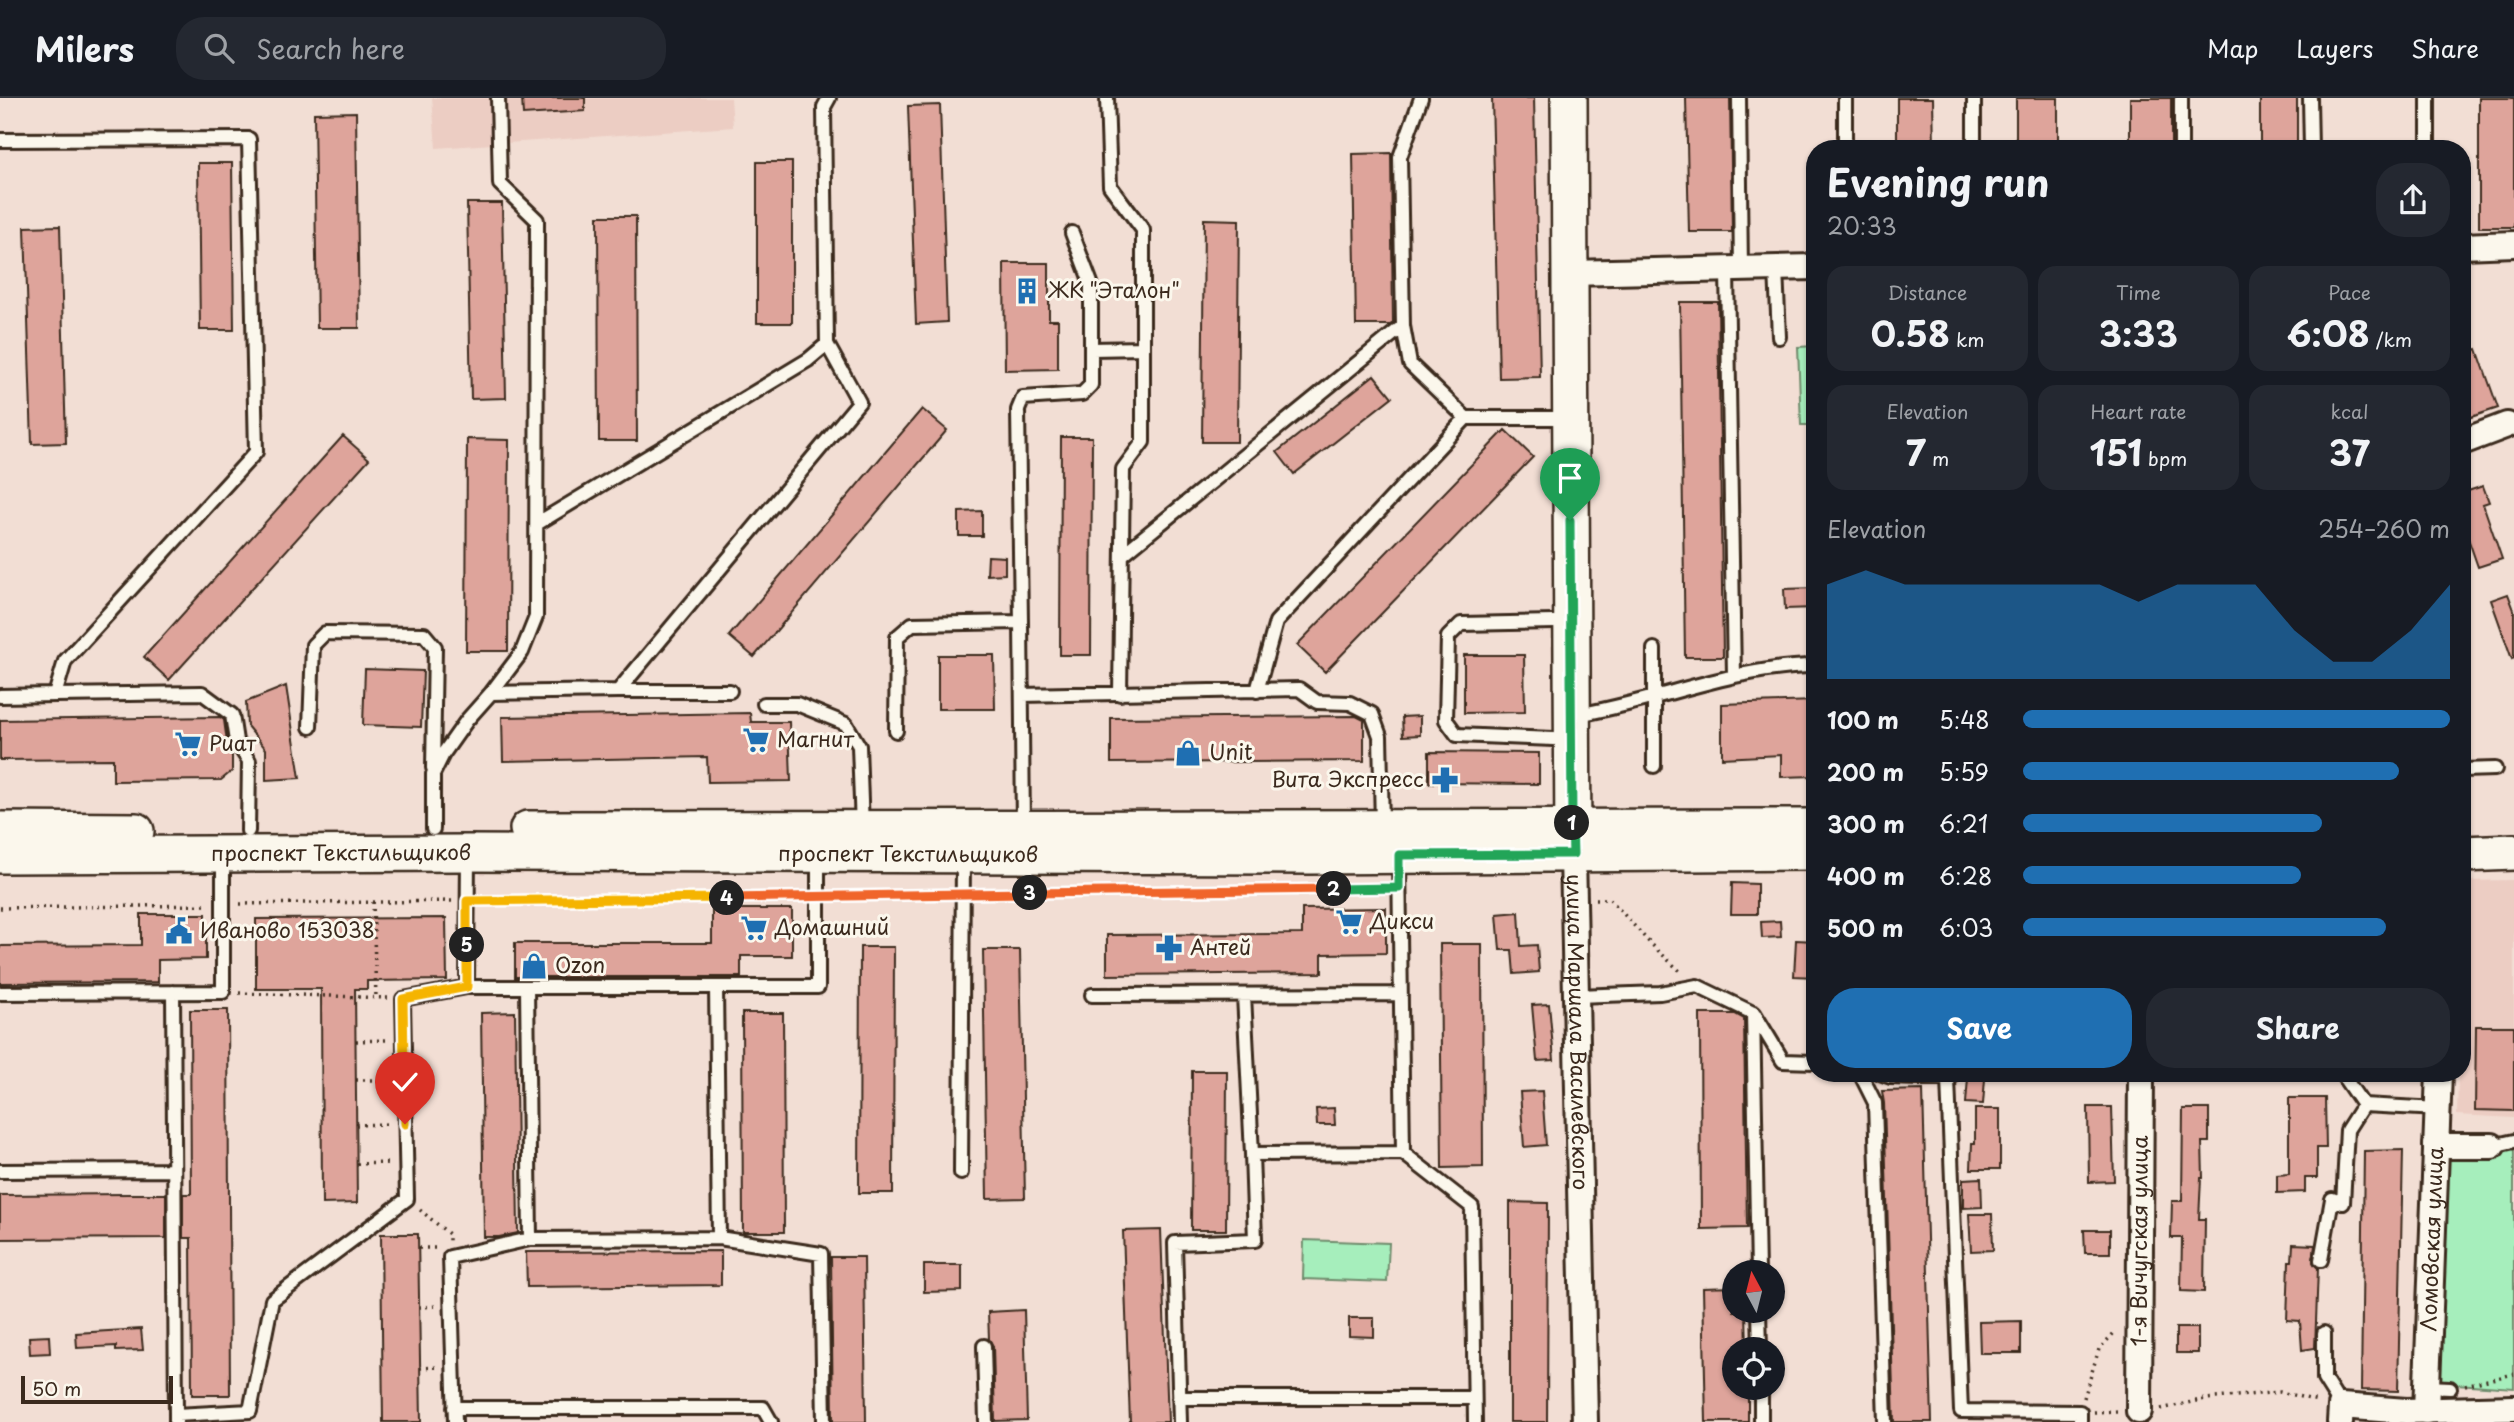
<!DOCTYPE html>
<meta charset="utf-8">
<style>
:root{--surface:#171b24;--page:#242831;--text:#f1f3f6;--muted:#9ea1a6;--line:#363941;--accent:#1f6fb2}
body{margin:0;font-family:"Playpen Sans",sans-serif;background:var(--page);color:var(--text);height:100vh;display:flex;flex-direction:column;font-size:26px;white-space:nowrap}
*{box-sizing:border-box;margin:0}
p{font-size:23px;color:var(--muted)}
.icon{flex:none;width:38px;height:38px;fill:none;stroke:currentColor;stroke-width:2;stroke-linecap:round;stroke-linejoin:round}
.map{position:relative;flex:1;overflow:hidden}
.details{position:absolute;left:1806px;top:42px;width:665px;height:942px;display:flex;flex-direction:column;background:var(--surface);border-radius:28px;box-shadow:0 2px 5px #0004}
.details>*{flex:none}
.needle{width:46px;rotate:353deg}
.controls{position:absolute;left:1722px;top:1162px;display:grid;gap:14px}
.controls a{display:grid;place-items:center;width:63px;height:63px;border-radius:50%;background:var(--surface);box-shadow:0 2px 5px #0004;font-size:35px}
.scale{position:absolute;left:21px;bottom:18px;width:152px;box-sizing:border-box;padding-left:7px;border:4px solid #3b2a1e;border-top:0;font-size:19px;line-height:24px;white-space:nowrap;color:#3b2a1e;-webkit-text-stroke:5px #fbf7ec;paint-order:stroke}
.pin{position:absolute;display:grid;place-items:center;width:60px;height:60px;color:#fff;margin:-72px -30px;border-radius:50% 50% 50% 0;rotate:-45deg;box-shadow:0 0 7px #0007}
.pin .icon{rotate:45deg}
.km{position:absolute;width:35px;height:35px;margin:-18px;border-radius:50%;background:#222;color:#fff;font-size:19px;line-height:35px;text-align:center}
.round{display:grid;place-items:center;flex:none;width:74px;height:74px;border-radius:28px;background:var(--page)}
.head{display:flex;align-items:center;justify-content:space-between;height:119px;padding:0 21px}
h1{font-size:38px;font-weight:700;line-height:52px}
.figures{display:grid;grid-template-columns:repeat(3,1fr);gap:10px;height:119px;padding:7px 21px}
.figures div{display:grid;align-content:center;border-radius:18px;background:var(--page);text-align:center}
.figures b{font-size:35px;font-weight:700}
.figures small{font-size:19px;font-weight:400}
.figures p{font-size:19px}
.chart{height:196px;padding:14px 21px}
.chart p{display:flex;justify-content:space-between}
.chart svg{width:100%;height:126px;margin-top:7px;fill:var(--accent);opacity:.7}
.primary-button{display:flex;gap:14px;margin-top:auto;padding:14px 21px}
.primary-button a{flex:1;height:80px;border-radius:28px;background:var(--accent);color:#fff;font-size:28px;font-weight:700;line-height:80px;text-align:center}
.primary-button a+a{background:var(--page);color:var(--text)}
ul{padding:0 21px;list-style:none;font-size:23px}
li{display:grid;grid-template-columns:112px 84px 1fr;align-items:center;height:52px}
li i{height:18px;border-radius:9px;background:var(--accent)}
header{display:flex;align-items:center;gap:42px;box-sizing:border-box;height:98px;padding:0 35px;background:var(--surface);border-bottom:2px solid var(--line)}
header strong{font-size:33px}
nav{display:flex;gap:38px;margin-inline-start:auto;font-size:24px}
.search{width:490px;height:63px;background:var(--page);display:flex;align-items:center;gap:18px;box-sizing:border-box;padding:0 24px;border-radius:28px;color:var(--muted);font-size:26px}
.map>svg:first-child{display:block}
.built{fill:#eccdc3}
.green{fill:#a6eebc;stroke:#708c6d;stroke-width:2}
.building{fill:#dea49b;stroke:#3b2a1e;stroke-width:2}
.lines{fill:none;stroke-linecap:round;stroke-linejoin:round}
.lane-casing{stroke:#3b2a1e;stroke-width:18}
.street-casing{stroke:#3b2a1e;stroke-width:30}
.secondary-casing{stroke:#3b2a1e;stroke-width:40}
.path{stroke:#3b2a1e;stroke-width:3.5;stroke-dasharray:2 5;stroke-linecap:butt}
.lane{stroke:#fbf7ec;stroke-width:12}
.street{stroke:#fbf7ec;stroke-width:24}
.secondary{stroke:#fbf7ec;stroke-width:35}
.split-1-casing{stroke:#fff;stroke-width:14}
.split-2-casing{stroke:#fff;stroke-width:14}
.split-3-casing{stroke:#fff;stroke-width:14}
.split-4-casing{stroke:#fff;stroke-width:14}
.split-5-casing{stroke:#fff;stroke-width:14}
.split-6-casing{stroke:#fff;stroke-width:14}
.split-1{stroke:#22a559;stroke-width:9}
.split-2{stroke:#22a559;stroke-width:9}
.split-3{stroke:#f0652b;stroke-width:9}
.split-4{stroke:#f0652b;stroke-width:9}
.split-5{stroke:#f5b400;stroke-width:9}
.split-6{stroke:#f5b400;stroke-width:9}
.labels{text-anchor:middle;stroke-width:6;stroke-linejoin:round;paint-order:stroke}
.poi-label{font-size:21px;fill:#3b2a1e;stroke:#fbf7ec;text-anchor:start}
.street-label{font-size:21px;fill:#3b2a1e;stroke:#fbf7ec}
</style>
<header>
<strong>Milers</strong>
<div class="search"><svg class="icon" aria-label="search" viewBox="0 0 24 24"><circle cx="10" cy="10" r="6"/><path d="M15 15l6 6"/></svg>Search here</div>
<nav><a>Map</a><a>Layers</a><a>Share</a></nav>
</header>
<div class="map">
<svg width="2514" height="1324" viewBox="0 0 2514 1324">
<rect width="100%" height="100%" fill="#f2ded4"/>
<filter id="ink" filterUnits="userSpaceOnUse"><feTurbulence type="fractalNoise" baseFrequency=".0143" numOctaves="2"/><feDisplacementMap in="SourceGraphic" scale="14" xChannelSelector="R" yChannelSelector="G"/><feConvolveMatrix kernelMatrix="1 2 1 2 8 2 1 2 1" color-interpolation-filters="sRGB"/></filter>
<g filter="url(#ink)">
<!-- built -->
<path class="built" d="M432,0H731L733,29L436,50Z
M2514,782V1020L2457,1017L2458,975H2462L2463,783Z"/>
<!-- green -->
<path class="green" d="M1815,248V327H1801L1798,249Z
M2436,1048L2514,1050V1290L2427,1284Z
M1304,1142L1389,1145L1387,1184L1303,1181Z"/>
<!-- building -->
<path class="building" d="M522,0H585V13L523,17Z
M1492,0H1534L1540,279L1499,280Z
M1686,0H1730L1732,134H1689Z
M1897,0H1933L1934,51H1897Z
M2016,0H2058V51H2016Z
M2130,0H2171V51H2130Z
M2260,0H2297V51H2260Z
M2479,0H2514V129H2479Z
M940,7L947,224L916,226L908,8Z
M356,14L359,230H317L314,15Z
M1391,55L1393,225L1390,227H1356L1353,56Z
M757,64H792V225H757Z
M198,65H232L234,232H200Z
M467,105H502L506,300L471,301Z
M598,118H636L637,343H599Z
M1204,121L1239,122L1237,344H1202Z
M60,128L66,345L32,346L25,129Z
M1004,165H1049V222H1058V271L1005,272Z
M1680,204H1718L1723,559H1685Z
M2477,251L2498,310L2462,322V256Z
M1374,277L1392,299L1294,376L1277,354Z
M922,311L947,332L754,559L729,538Z
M1505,332L1533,359L1325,574L1297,547Z
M343,338L369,361L169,582L144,559Z
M1061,339H1092L1091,557H1060Z
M467,341L509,342L508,553H466Z
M2483,388L2489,404L2483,406L2502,461L2478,469L2462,423V395Z
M982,413V438H959V414Z
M988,458L1005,459V476L987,477Z
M1815,490V510L1785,511L1784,491Z
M2508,496L2514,512V560L2512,561L2491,502Z
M938,557H994L995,611H938Z
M1464,557H1524L1525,614L1464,615Z
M365,571L423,573L421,629L363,627Z
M286,588L300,680L266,682V651L247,628L246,604Z
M1815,603V678L1781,679V657L1722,660V606Z
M750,615L751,624H789L791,683L708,684L707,659L503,663L502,619Z
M1356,618L1364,622V663L1111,665V620Z
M1420,618V637L1403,638L1402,619Z
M220,619L224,622L227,644L232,652V673L221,682L113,683V661L0,662V622Z
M1429,654L1539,655V686L1429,685Z
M1732,785L1757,786V816H1731Z
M1386,810V855L1322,856V875L1107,877V837L1302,836V811Z
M712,811H792V858H741V879H515V845H712Z
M1519,814L1521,848L1537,847L1539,874L1514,876L1512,852H1500L1497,816Z
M141,816H206V861L158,862V884L0,885V848L141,847Z
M446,820L447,882L367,883V891H355L357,1105L322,1106L321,891H256V821Z
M1780,823L1781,839L1762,840L1761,824Z
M1796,842L1815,843V879L1794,878Z
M1440,846H1482L1483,1069L1442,1070Z
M860,849H894L893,1095H859Z
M983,852H1020L1025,1100L987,1101Z
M1549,906L1554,962L1537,963L1532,907Z
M190,912H228L230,1297H192L191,1140H183V1096H191Z
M515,914L518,1135L499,1139H484L481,915Z
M742,915H783L784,1134H743Z
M1700,916H1735L1744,921L1747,1130L1701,1131Z
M2476,928H2514V1013L2475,1012Z
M1192,973H1227L1226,1132H1191Z
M1968,980L1985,981L1983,1006L1966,1005Z
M1923,992L1932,1324H1894L1884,1005L1882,993Z
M1542,993L1546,1047L1524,1049L1520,994Z
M2289,1000H2325L2326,1050H2317V1080H2305V1094L2277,1095V1077L2289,1076Z
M2088,1009H2112L2114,1083L2089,1084Z
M1334,1010L1335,1027H1317L1316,1011Z
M1975,1011H2000V1071H1971L1972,1045H1975Z
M2183,1011H2209V1044H2202L2203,1080H2201L2199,1121H2205L2204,1194L2181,1193L2182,1140H2171L2172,1103H2182Z
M2403,1052L2398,1293L2361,1292L2364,1053Z
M1981,1080L1982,1109L1963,1110V1081Z
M129,1096H166V1140L0,1141V1097Z
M1510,1104L1548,1105L1547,1324H1510Z
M1969,1116H1992L1993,1152L1971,1153Z
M1161,1132L1168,1324H1130L1123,1133Z
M2084,1132H2110V1155H2085Z
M381,1136H418L421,1324H383Z
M2293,1146L2315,1147L2313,1164L2318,1170L2315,1250L2302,1252L2300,1223L2287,1222L2289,1163H2292Z
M721,1153V1187L527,1189L526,1154Z
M831,1159H864L866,1324H833Z
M924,1167H962V1193L924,1194Z
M1734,1189V1213H1746L1747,1251H1734V1290H1748V1324H1706L1703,1190Z
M1024,1212L1027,1322L995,1323L993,1248L989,1241L988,1214Z
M1349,1220H1374V1239L1349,1238Z
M2021,1223V1255H1980L1979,1224Z
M2176,1230H2198V1255H2176Z
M141,1231L143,1252L116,1253V1248L77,1250L76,1235Z
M49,1238L50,1255L30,1256L29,1239Z"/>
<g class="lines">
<!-- lane casing -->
<g class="lane-casing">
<path id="lane" d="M1107,0L1110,88L1143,132V344L1123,371L1120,596
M1421,0L1400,59L1403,228L1410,266L1466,320
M1739,0L1741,172
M1845,0V51
M2181,0V51
M2310,0L2311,51
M2428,0V51
M0,42L249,41L256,354L65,563L55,597L202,595L232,617L236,643L249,663L248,733
M1974,51V0
M1776,171L1779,239
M1727,173L1734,577
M1092,251L1143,250
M538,425L808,262L827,246L824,9L829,0
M1122,457L1403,228
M1021,524L1018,312L1023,300L1082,296L1091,287V185L1072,135
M1554,524L1461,526L1448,539L1446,622L1457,637L1554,641
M1654,551V668
M618,593H730
M1257,593L1276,524L1466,320H1567
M491,595L618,593L859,304L827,246
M1022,597L1299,591L1317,604L1350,605L1372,616L1380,638L1382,727
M0,598L55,597
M764,606H797L846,626L859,648L862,730
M1576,617C1657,604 1732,569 1815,568
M310,629L313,547L325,535L424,536L435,549L433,670
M896,633L897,539L912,526L1021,524L1023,729
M2462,672L2495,671
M433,731V676L443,656L467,622L491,595L522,554L536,519L537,122L500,86L498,0
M468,756L467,889H818V757
M1399,761L1403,1055L1472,1109L1475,1324
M716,889L719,1140L821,1156L824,1324
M173,894L176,1317
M0,895L223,894V757
M1092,897L1401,896
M1244,897L1252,1056L1403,1055
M1576,898L1660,895L1697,888L1753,915L1758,1174
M1754,915L1783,963L1815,964
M1860,975L1875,1005L1885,1324
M1880,975L1891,979L1948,981L1957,975
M2341,975L2363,1007L2439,1011
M1948,981L1961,1313L2080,1314V1324
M2492,1048L2514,1043
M0,1073L174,1072
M961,1075L963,760
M530,1141L719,1140
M2321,1162L2332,1101L2343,1105L2347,1032L2363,1007
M1759,1213L1760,1251
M2324,1235V1281L2341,1308
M984,1248L986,1324
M2427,1289L2450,1290
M1761,1290V1324
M1179,1300H1474
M454,1310H763L771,1324
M176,1324V1317L250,1313L272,1202L407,1101L403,901L467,889
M455,1324L450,1159L530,1141L527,889
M1180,1324L1175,1145L1255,1142L1252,1056"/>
</g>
<!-- street casing -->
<g class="street-casing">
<g id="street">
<path d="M2462,148L2514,146"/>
<path d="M1570,175L1815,169"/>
<path d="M2462,344L2507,327"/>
<path id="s1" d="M1573,756L1585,1324"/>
<path d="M2436,1048H2492"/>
<path id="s2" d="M2139,1313L2141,975"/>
<path id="s3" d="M2426,1313L2439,975"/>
<path d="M2340,1324L2341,1308L2406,1313L2514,1310"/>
</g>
</g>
<!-- secondary casing -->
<g class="secondary-casing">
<g id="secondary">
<path d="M1569,0L1573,752"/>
<path d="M528,731C957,730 1386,731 1815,729"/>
<path d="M0,732L136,733"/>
<path d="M2462,756L2514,754"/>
<path id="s4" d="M0,757L468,755L1309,758L1815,754"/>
</g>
</g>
<!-- path -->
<path class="path" d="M978,796L1383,790
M835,798L946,796
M1596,801H1610L1648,843L1683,876
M481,803L802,799
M373,804L376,900
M240,806L452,803
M0,810L207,807
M239,895L388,900
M356,943L387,942
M356,982H388
M356,1027L389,1026
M357,1066L390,1065
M420,1112L449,1136V1143
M419,1150H437
M419,1209L438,1208
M420,1270L439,1269
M2465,1287L2514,1276
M2084,1300L2099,1251L2116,1233
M2161,1311L2205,1301L2280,1294L2318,1303
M2094,1314L2118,1313"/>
<!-- lane -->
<use href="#lane" class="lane"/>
<!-- street -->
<use href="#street" class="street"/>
<!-- secondary -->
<use href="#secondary" class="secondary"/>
</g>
</g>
<g class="lines" filter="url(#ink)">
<!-- split-1 casing -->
<g class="split-1-casing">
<path id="split-1" d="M1570,422L1572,725"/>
</g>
<!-- split-2 casing -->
<g class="split-2-casing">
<path id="split-2" d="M1334,791L1399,790V757L1573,756L1572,725"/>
</g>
<!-- split-3 casing -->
<g class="split-3-casing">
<path id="split-3" d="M1030,795L1334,791"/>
</g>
<!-- split-4 casing -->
<g class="split-4-casing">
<path id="split-4" d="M727,800L1030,795"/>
</g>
<!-- split-5 casing -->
<g class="split-5-casing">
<path id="split-5" d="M467,847V803L727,800"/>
</g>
<!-- split-6 casing -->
<g class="split-6-casing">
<path id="split-6" d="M405,1026L403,901L467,889V847"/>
</g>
<!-- split-1 -->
<use href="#split-1" class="split-1"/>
<!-- split-2 -->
<use href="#split-2" class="split-2"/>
<!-- split-3 -->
<use href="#split-3" class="split-3"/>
<!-- split-4 -->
<use href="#split-4" class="split-4"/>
<!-- split-5 -->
<use href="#split-5" class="split-5"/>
<!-- split-6 -->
<use href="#split-6" class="split-6"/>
</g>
<!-- icons -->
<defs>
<g id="building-bare" transform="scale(2.1)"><path d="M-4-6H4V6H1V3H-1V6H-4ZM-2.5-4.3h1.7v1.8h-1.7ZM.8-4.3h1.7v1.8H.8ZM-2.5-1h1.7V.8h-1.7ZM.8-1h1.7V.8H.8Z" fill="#1f6fb2" stroke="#fbf7ec" stroke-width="2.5" paint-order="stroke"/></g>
<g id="supermarket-bare" transform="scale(2.1)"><path d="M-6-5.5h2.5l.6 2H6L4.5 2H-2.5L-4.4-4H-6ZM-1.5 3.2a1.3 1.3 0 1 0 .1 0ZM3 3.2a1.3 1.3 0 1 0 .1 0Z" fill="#1f6fb2" stroke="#fbf7ec" stroke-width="2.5" paint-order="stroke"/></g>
<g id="shop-bare" transform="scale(2.1)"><path d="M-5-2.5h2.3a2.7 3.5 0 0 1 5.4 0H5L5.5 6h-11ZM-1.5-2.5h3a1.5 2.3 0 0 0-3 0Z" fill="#1f6fb2" stroke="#fbf7ec" stroke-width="2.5" paint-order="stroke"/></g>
<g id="pharmacy-bare" transform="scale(2.1)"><path d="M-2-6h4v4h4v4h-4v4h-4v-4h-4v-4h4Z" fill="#1f6fb2" stroke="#fbf7ec" stroke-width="2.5" paint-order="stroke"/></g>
<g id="civic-bare" transform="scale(2.1)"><path d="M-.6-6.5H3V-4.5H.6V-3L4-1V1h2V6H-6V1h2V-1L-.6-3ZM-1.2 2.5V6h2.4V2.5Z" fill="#1f6fb2" stroke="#fbf7ec" stroke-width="2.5" paint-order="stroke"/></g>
</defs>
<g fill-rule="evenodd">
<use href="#building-bare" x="1027" y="193"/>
<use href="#supermarket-bare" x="756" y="642"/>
<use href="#supermarket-bare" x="188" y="646"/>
<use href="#shop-bare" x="1188" y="655"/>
<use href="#pharmacy-bare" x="1445" y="682"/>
<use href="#supermarket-bare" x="1349" y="824"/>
<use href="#supermarket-bare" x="754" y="830"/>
<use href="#civic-bare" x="179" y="833"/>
<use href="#pharmacy-bare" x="1169" y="850"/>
<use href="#shop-bare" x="534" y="868"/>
</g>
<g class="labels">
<!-- poi labels -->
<g class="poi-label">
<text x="1048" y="200">ЖК "Эталон"</text>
<text x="777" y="649">Магнит</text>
<text x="209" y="653">Риат</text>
<text x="1209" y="662">Unit</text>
<text x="1424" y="689" text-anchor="end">Вита Экспресс</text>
<text x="1370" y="831">Дикси</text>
<text x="775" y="837">Домашний</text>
<text x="200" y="840">Иваново 153038</text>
<text x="1190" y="857">Антей</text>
<text x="555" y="875">Ozon</text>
</g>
<!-- street labels -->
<g class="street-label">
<text dy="7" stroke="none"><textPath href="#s4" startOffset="341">проспект Текстильщиков</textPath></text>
<text dy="7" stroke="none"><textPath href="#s4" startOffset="908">проспект Текстильщиков</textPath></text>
<text dy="7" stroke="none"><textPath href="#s1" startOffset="178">улица Маршала Василевского</textPath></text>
<text dy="7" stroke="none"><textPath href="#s2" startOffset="170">1-я Вичугская улица</textPath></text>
<text dy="7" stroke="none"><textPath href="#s3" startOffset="172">Ломовская улица</textPath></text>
</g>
</g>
</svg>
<div class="controls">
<a><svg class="needle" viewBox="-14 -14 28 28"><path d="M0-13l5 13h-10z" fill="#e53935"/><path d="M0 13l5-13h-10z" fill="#9ea1a6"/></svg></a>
<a><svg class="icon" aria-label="locate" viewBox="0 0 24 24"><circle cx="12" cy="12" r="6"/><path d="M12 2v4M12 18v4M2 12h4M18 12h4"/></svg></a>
</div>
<div class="scale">50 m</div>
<div class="pin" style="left:1570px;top:422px;background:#1e9e55"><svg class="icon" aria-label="arrive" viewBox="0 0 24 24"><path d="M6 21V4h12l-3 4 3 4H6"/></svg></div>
<div class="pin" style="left:405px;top:1026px;background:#d93025"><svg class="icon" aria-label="check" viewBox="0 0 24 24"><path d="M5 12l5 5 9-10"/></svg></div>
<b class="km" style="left:1572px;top:725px">1</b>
<b class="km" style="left:1334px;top:791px">2</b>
<b class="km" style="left:1030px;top:795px">3</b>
<b class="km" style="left:727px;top:800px">4</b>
<b class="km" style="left:467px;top:847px">5</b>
<section class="details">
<div class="head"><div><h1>Evening run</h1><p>20:33</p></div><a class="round"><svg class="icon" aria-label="share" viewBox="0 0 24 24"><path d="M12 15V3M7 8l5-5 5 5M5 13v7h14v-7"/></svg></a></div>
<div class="figures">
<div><p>Distance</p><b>0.58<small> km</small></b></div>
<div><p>Time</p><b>3:33</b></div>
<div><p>Pace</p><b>6:08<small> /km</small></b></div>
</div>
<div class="figures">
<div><p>Elevation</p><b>7<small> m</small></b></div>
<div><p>Heart rate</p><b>151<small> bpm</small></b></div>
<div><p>kcal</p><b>37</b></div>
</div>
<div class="chart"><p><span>Elevation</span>254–260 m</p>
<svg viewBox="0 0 160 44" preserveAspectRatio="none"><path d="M0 44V11L10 6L20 11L30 11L40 11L50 11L60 11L70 11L80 17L90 11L100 11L110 11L120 27L130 38L140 38L150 27L160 11V44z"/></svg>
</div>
<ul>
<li><b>100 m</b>5:48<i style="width:100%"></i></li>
<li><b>200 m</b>5:59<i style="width:88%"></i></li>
<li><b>300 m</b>6:21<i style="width:70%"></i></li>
<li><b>400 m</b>6:28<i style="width:65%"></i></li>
<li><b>500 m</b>6:03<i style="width:85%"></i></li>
</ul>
<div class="primary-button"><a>Save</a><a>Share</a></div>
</section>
</div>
